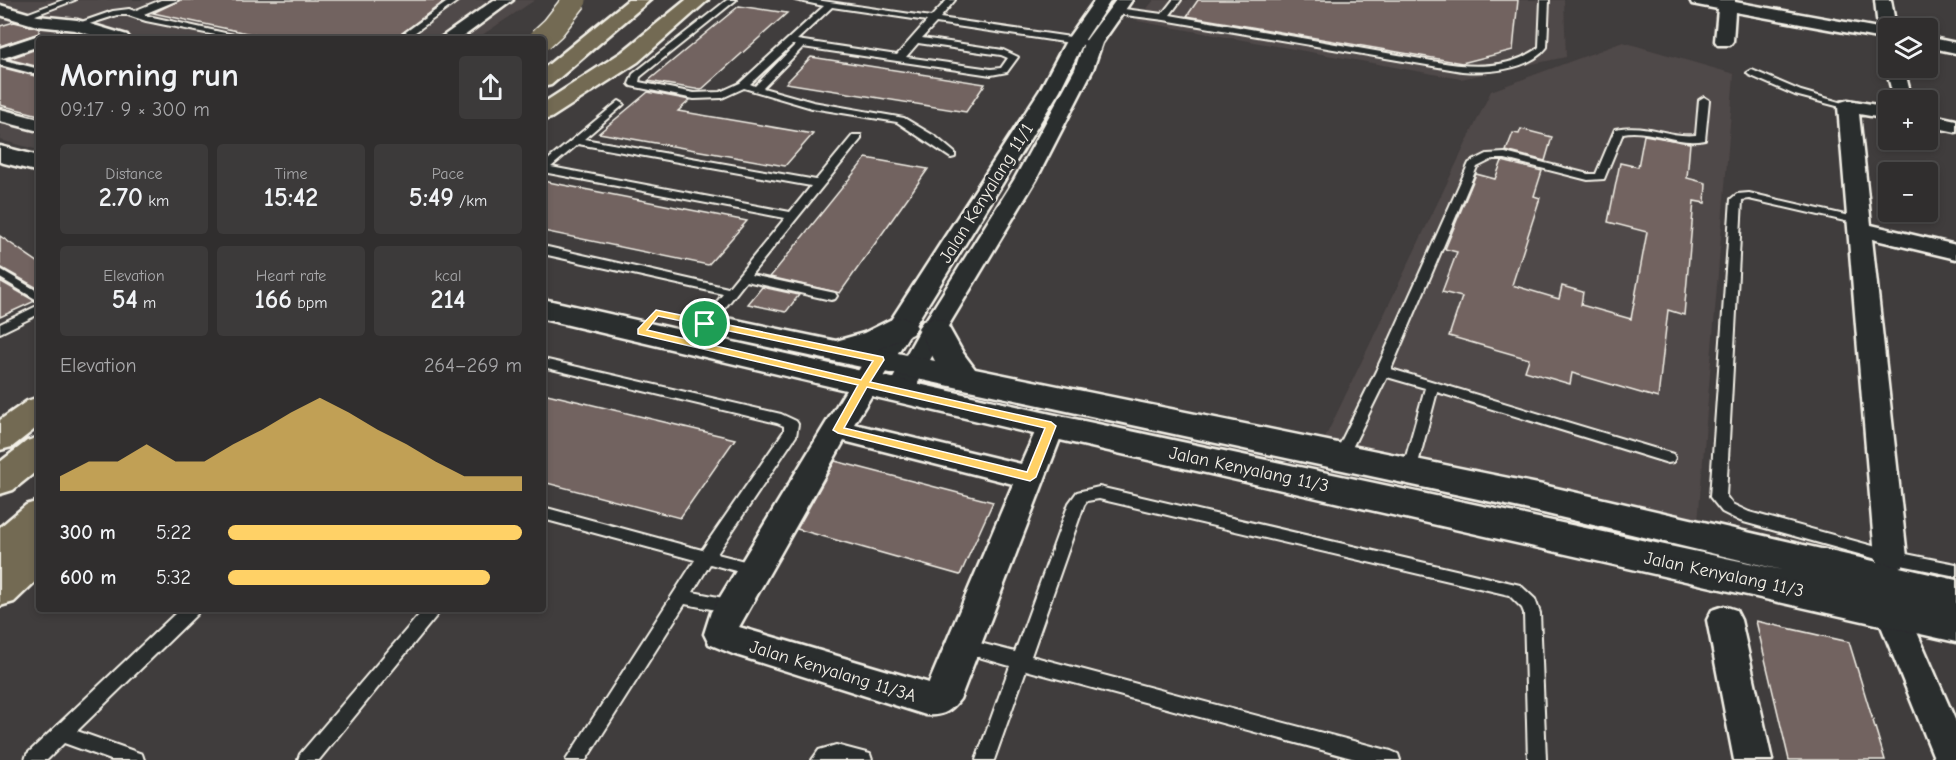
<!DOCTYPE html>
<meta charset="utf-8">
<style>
:root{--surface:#302e2e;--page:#3c3a3a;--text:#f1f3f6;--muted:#a8a8aa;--line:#4b4a4a;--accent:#ffd166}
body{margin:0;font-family:"Comic Neue",sans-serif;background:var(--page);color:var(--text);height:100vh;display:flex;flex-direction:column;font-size:22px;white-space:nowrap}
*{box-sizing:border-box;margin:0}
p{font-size:20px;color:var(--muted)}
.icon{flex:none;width:33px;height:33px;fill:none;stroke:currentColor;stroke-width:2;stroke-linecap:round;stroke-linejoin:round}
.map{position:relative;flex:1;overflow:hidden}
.details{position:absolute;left:36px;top:36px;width:510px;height:576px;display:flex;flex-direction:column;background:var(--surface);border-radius:6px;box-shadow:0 3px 9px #0003,0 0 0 2px var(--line)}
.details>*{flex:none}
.controls{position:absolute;left:1878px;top:18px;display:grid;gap:12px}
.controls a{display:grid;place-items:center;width:60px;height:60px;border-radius:6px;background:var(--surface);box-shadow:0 3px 9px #0003,0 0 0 2px var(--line);font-size:30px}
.pin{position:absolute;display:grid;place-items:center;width:51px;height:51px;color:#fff;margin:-26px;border:3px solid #fff;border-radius:50%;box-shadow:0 2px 6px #0007}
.round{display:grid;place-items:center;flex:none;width:63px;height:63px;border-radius:6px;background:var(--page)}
.headline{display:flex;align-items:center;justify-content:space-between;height:102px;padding:0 24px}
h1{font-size:33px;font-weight:700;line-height:45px}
.figures{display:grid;grid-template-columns:repeat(3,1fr);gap:9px;height:102px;padding:6px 24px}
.figures div{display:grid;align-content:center;border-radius:6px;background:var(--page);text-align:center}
.figures b{font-size:26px;font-weight:700}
.figures small{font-size:16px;font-weight:400}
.figures p{font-size:16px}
.chart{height:168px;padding:12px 24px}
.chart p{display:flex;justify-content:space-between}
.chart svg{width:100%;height:108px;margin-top:6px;fill:var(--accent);opacity:.7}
ul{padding:0 24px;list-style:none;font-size:20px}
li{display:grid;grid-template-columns:96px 72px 1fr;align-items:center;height:45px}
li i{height:15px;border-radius:8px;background:var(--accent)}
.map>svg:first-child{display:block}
.built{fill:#4f4848}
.building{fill:#726361;stroke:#f4f1e8;stroke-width:1.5}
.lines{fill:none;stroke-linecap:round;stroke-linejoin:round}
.service-casing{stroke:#f4f1e8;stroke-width:4}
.pedestrian-casing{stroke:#f4f1e8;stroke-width:4}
.minor-casing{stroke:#f4f1e8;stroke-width:5}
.tertiary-casing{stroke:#f4f1e8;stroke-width:5}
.motorway-casing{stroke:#f4f1e8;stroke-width:5}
.service{fill:#2a2d2e;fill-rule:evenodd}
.pedestrian{fill:#2a2d2e;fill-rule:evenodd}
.minor{fill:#2a2d2e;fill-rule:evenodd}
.tertiary{fill:#2a2d2e;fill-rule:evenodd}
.motorway{fill:#736b52;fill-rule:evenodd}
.motorway-bridge-casing{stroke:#f4f1e8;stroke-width:26;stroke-linecap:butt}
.motorway-bridge{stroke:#736b52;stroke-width:23}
.route{fill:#ffd166;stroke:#fff;stroke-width:1.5;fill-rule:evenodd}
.labels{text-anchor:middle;stroke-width:6;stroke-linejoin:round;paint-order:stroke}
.street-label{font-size:18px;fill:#f4f1e8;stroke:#2a2d2e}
</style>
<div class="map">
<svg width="1956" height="760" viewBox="0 0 1956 760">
<rect width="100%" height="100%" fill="#403d3d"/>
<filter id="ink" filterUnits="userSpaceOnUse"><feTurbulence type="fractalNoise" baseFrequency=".0167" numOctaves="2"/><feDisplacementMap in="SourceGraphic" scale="12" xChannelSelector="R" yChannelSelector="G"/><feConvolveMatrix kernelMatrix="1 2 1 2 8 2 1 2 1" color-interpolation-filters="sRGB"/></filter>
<g filter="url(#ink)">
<!-- built -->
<path class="built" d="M0,0H535L476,39H39V150L0,140Z
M1154,0H1564L1566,57L1461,79L1137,21Z
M1623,42L1734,74L1698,523L1324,440L1491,91Z"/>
<!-- building -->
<path class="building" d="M180,0H446L394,39H275L153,13Z
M1198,0H1518L1513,50L1462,63L1187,16Z
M739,6L787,13L701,90L648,81Z
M14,22L39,28V33L0,46V26Z
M39,48V67L8,59Z
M811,57L985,84L966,112L786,83Z
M0,67L39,77V115L0,105Z
M648,92L690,100L678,111L813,134L785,166L599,133Z
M1521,129L1552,137L1545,161L1506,151L1513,133L1519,134Z
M1644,135L1690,143L1687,178L1706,183L1705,203L1694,201L1684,315L1668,310L1658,398L1572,373L1570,384L1525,371L1529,359L1449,336L1462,297L1442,292L1457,252L1445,249L1476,174L1495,179L1502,161L1542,171L1534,196L1540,198L1512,285L1559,299L1562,286L1583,292L1581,305L1631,319L1647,232L1608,222L1620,163L1638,167Z
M866,158L928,169L840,293L770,277Z
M543,181L747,221L708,265L543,231Z
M0,236L39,263V289L0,267Z
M0,281L35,301L0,317Z
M762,287L799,295L786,312L748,304Z
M543,393L735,439L680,518L543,482Z
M835,461L993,502L960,575L797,529Z
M1756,621L1849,642L1885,760H1789Z"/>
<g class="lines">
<!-- service casing -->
<g class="service-casing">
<path id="service" d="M63,0H75L25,19L18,17Z
M450,0H459L406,39H396Z
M727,0H736L640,77L639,82L694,93L720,92L740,83L824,6L795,0H816L931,17L947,0H955L940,18L1084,39L1088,42L1084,45L936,23L922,38L1003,50L1018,57L1007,72L991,75L803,47L763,88L813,102L904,118L936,137L955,153V157L951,158L897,122L812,108L744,88L722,98L694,99L631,86L629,84L633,74ZM832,7L927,21L897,55L797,40ZM918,43L1001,55L1008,58L1001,68L991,69L906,57ZM792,45H795L755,86L750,84Z
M1173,0H1181L1170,15L1438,62C1471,68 1507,69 1536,50L1539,47L1541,0H1549L1547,47C1530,70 1488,73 1462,71L1164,20L1117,14L1113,11L1117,8L1162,14Z
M129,9L148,16L252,39H235L146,21L128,15H117L77,28L73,25L113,11Z
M0,59L39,69V75L0,65Z
M1752,70L1801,91L1853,106L1848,109L1795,95L1749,75L1747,73Z
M1704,97L1709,100L1705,140C1677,146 1651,128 1623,133L1604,179L1588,180L1505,159H1493L1477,167L1391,369L1673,454L1675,458L1673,462L1668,463L1437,392L1416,471L1414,475H1404L1402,471L1425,388L1387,377L1346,460H1336L1334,456L1376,371L1469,163L1487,154L1505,153L1588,174H1596L1615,129C1646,122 1668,138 1696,135L1699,100Z
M619,101L624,104L622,106L584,139L816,180L853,135H861V139L751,275L835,293L837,296L835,299L831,300L746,281L710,327L705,328L699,324L723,294L543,254V246L728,288L785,218L543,172V164ZM578,144L811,186L790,212L551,167Z
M1749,193L1858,218L1864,221L1858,224L1749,199L1742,200L1726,496L1732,504L1749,512L1891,551L1956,564V576L1891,563L1740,521L1722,512L1710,497L1731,199L1737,194Z
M0,269L39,292V301L0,278Z
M39,305V314L0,333V324Z
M543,359L781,414L796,421L798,424L796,436L717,554L760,565L762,570L760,575L754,576L710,564L693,592L738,601L740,606L738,611L732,613L685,604L586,760H566L695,560L543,519V507L702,550L784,431V426L777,423L543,367Z
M1099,487L1520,585L1535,599L1540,613L1546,760H1528L1524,613L1522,608L1509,595L1099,499L1087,501L1084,505L1031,656L1391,751L1398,754L1400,760H1359L1026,670L994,760H976L1010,666L958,651L955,646L958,641L964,639L1015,652L1069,503L1077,492Z
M180,609H199L197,614L77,731L142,754L144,760H111L64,743L47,760H25L27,754Z
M424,609H442L319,760H298L300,754Z
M836,745L870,754L872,760H812L819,750Z"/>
</g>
<!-- pedestrian casing -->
<g class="pedestrian-casing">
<path id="pedestrian" d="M161,0H178L139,16H131L129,13Z"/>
</g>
<!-- minor casing -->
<g class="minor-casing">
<path id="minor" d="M494,0H513L460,39H439Z
M1095,0H1111L1084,41L1060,90L854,424L1021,464L1041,419L1051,416L1061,419L1065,426L960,699C950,712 943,716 926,715L733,654L709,644L704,634L711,612L854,377L1040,90L1066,41ZM844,441L1013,484L929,683L739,627Z
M1116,0H1132L1102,43L1093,69L1036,180L947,328L910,398L900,400L890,398L886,391L921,328L1014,180L1075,69L1084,43Z
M1690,0H1735V2L1878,28L1875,0H1891L1896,28H1888V40L1735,12L1733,41L1730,45H1718L1715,41L1718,9L1692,4Z
M0,5L38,16L77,20L127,35L130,39H103L75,30L37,26L0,15Z
M39,35L47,39H39V46L0,59V48Z
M1928,37L1956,43V53L1928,47Z
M1888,64V68H1904L1910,92L1907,96H1893L1886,68Z
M1848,100L1888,107V119L1859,114L1871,225L1956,245V259L1872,239L1907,557L1902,566L1891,570L1880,566L1875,557L1838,106L1841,102Z
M0,109L39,119V131L0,121Z
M1928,114L1956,120V132L1928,126Z
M1885,583L1897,586L1956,722V760H1935L1869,596L1873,586Z
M1724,606L1736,610L1741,620L1772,760H1734L1707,620L1712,610Z"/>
</g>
<!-- tertiary casing -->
<g class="tertiary-casing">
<path id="tertiary" d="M0,146L39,156V172L0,162Z
M543,299L1051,414L1782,570L1543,513L703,333L692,330L687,323L692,316L703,313L836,341L864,333L890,320L901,317L912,320L917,327L912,334L879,349L935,361L918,328L923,321L934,318L945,321L963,353L975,369L1543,485L1956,580V642L1051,438L543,319Z"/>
</g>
<!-- motorway casing -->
<g class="motorway-casing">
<path id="motorway" d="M628,0H650L551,85L543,87V69Z
M686,0H708L638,62L551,118L543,120V103L622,52Z
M39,397V426L12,447L0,450V420L27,401Z
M39,437V469L13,490L0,494V462L27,441Z
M39,501V537L37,539H39V578L14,602L0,606V527L26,505Z"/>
</g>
<!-- service -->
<use href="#service" class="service"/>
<!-- pedestrian -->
<use href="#pedestrian" class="pedestrian"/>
<!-- minor -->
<use href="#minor" class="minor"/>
<!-- tertiary -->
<use href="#tertiary" class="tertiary"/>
<!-- motorway -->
<use href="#motorway" class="motorway"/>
<!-- motorway-bridge casing -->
<g class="motorway-bridge-casing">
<path id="motorway-bridge" d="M541,39L553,28L575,0"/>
</g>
<!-- motorway-bridge -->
<use href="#motorway-bridge" class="motorway-bridge"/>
</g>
</g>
<!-- route -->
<path class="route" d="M656,310L883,357L884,360L870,382L1051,422L1056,426L1036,477L1030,481L838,433L833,430L858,385L638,334V329ZM658,316L873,361L861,380L647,330ZM867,387L1045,428L1027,472L844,428Z"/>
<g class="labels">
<!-- street labels -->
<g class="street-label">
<text transform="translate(986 193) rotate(-58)" y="6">Jalan Kenyalang 11/1</text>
<text transform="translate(1249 469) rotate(12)" y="6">Jalan Kenyalang 11/3</text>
<text transform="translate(1724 574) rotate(12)" y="6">Jalan Kenyalang 11/3</text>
<text transform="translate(833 671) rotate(17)" y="6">Jalan Kenyalang 11/3A</text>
</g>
</g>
</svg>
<div class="controls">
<a><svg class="icon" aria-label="layers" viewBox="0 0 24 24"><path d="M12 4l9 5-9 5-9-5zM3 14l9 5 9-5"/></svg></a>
<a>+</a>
<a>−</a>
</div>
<div class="pin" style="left:705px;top:324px;background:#1e9e55"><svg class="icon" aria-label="arrive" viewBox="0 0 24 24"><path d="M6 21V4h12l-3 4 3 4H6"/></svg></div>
<section class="details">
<div class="headline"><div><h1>Morning run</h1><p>09:17 · 9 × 300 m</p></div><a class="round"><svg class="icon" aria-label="share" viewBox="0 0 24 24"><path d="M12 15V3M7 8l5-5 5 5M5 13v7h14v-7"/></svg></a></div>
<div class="figures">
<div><p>Distance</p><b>2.70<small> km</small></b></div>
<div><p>Time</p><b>15:42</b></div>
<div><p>Pace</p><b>5:49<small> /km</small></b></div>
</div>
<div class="figures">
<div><p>Elevation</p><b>54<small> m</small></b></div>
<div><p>Heart rate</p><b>166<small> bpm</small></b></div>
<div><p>kcal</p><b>214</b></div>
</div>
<div class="chart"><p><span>Elevation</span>264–269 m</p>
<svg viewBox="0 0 160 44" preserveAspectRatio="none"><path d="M0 44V38L10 32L20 32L30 25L40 32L50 32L60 25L70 19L80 12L90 6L100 12L110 19L120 25L130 32L140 38L150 38L160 38V44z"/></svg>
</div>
<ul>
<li><b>300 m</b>5:22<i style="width:100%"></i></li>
<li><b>600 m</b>5:32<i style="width:89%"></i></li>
</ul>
</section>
</div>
